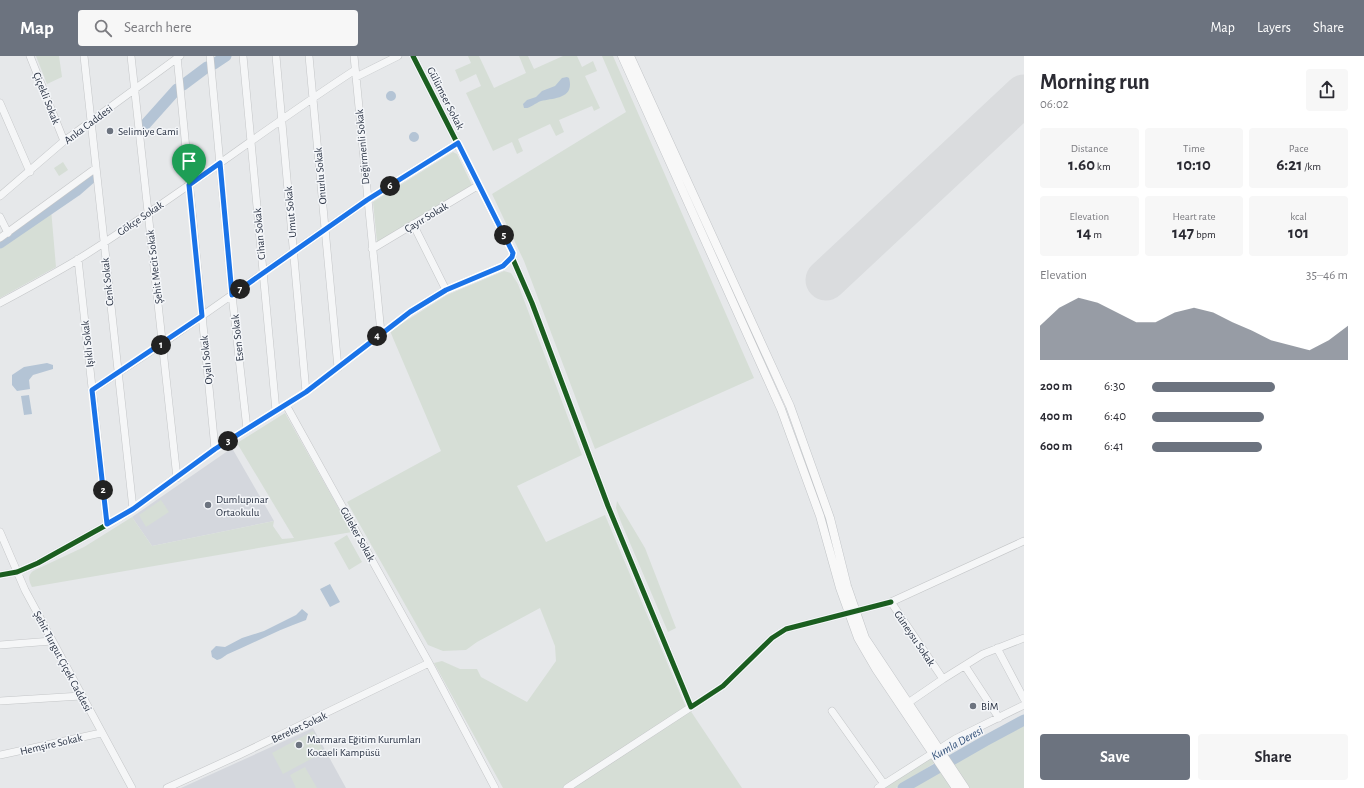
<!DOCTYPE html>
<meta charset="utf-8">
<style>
:root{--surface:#fff;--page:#f7f7f7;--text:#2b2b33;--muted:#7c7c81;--accent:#6c737f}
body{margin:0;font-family:"Alegreya Sans",sans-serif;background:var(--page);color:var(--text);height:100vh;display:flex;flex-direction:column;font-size:15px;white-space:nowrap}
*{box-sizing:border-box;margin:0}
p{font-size:13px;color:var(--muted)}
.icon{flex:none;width:22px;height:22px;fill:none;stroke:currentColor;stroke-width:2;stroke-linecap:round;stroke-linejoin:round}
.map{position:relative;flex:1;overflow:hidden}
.panel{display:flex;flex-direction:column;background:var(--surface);width:340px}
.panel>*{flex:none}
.pin{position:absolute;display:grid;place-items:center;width:34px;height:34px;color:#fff;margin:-41px -17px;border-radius:50% 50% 50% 0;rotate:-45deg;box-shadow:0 0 4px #0007}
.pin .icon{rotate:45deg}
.km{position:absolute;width:20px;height:20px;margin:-10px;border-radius:50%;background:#222;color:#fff;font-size:11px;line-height:20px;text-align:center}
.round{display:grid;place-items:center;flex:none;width:42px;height:42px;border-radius:4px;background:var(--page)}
.headline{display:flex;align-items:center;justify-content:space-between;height:68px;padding:0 16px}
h1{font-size:22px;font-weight:700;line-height:30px}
.metrics{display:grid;grid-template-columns:repeat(3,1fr);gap:6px;height:68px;padding:4px 16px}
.metrics div{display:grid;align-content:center;border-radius:4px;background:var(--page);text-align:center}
.metrics b{font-size:17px;font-weight:700}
.metrics small{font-size:11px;font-weight:400}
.metrics p{font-size:11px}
.chart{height:112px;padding:8px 16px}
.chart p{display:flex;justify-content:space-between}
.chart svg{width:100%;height:72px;margin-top:4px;fill:var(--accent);opacity:.7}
.action{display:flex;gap:8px;margin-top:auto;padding:8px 16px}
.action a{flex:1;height:46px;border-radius:4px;background:var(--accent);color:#fff;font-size:16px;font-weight:700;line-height:46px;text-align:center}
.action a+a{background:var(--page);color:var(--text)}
ul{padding:0 16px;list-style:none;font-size:13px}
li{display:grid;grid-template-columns:64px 48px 1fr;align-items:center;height:30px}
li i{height:10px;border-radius:5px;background:var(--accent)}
header{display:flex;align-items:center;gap:24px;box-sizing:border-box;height:56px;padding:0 20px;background:var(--accent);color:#fff}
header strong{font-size:19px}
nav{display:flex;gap:22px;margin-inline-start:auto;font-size:14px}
.search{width:280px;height:36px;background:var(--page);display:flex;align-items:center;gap:10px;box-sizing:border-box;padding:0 14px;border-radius:4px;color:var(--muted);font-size:15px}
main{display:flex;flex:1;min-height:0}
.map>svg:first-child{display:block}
.built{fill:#d4d7dd}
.green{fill:#d6ded6}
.water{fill:#b4c4d5}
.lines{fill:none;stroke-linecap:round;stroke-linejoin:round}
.river{stroke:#b4c4d5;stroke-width:11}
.runway{stroke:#dadcde;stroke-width:41}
.minor-casing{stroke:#c4c6c8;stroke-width:8}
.major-casing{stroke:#c2c5c8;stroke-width:9}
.minor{stroke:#f5f6f7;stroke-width:7}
.major{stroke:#f8f8f8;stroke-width:8}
.cycleway-casing{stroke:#f4f6f9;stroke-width:8}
.cycleway{stroke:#1b5e20;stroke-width:5}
.route-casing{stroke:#fff;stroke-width:8}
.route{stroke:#1a73e8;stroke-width:5}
.poi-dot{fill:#6c737f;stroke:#f4f6f9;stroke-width:1.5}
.labels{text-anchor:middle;stroke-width:3;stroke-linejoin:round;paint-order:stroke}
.street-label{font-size:11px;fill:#2b3445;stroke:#f4f6f9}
.poi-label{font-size:11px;fill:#2b3445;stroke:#f4f6f9;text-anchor:start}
.water-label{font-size:12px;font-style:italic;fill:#34527a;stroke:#f4f6f9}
</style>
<header>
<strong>Map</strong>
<div class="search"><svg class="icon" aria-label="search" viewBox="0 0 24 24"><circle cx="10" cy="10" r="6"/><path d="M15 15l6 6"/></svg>Search here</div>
<nav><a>Map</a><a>Layers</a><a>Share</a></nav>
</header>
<main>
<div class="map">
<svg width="1024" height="732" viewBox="0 0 1024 732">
<rect width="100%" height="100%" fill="#e6e8ea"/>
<!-- built -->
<path class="built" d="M232,392L274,465L152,490L132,461Z
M313,672L346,732H181Z"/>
<!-- green -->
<path class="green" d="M36,0H59L62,21L47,28Z
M468,0H479L494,32L526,17L519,0H528L534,13L563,0H577L582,11L593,5L597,15L585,20L600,52L594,55L592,50L559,64L564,76L556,80L550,68L518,83L523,95L517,98L512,86L493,95L466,37L481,30L476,18L460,26L455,14L471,7Z
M602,0H613L754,322L595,393L524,205L492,138L626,56Z
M453,96L457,98L472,129L377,186L373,146Z
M63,106L68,114L59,120L54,112Z
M51,153L56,211L0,242V187Z
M504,215L511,217L518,228L582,399L517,430L546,486L605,459L685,649L692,657L742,732H503L434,607L442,605L460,613H477L481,621L527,646L556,605L555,590L540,552L477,586L466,594L443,595L428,589L347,446L441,395L390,275L447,239Z
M285,357L352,476L32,531C29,525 27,520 33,515L84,491L132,461L152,490L274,465L273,470L282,483L294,482L237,387Z
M161,444L169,456L146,471L139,459Z
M617,445L645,492L676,572L668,576L621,466L616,452Z
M347,479L362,506L349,514L334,487Z
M1024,668V732H969L953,708Z
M313,675L324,696L283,718L272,697Z
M930,698L936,706L896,732H878Z
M305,711L306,713L317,732H296L290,719Z
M941,715L953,732H911Z"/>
<!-- water -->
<path class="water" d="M567,21L569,22C575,43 553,42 541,45C535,47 530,53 524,52L523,48L527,44L536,41L542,35L555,30L562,22Z
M386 40a5 5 0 1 1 10 0a5 5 0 1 1-10 0Z
M409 81a5 5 0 1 1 10 0a5 5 0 1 1-10 0Z
M47,307L53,309V313L33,319L29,324L30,333L17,335L12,329V319L24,311Z
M29,339L32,358L24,359L21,340Z
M330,528L340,546L330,551L320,533Z
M302,553L308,558L306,564C280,573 254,587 228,598C224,600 222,603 217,604L212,601L211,595L216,590L225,591L242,582L264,575L296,559Z"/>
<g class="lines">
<!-- river -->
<path class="river" d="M214,8L226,0
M183,29L207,11
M143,71L177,33
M0,187L76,135L92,121
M903,732L985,685L1024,664"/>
<!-- runway -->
<path class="runway" d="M826,224L1024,39"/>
<!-- minor casing -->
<g class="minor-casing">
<path id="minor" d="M30,0L64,85
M84,0L133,453
M131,0L177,422
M177,0L215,393
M210,0L232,239L247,373
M243,0L276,355
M276,0L306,336
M309,0L338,312
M354,0L381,277
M413,0L513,197L512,201L532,247L608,450L691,651L723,630L772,582L786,573L891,546
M356,21L398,0
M0,47L30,116
M0,140L64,85L180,0
M0,161L8,177
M413,168L446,234
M0,182L96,112
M372,193L479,129
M78,203L107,469
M0,247C26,233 52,219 77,204C172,145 261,75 355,14
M92,334L162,288L367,144L458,87
M286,349L429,607L495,732
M0,476L25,534L132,732
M1024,485L891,546L943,623L983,598L1024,582
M0,519L17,516L38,507L119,462L215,393L306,336L410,256L446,234L503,210L512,201
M0,589L52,585
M997,592L1024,643
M965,610L999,662
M0,645L81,640
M908,647L943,623
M832,655L884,728
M0,699L101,677
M167,732L239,699L429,607
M567,732L691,651
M878,732L955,683L1024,649"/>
</g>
<!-- major casing -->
<g class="major-casing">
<path id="major" d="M622,0L781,353L820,460L840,532L858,582L876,613L956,732
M630,0L790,350L830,462L847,530L865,582L965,732"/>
</g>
<!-- minor -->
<use href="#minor" class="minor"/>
<!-- major -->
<use href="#major" class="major"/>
<!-- cycleway casing -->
<g class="cycleway-casing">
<path id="cycleway" d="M413,0L513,197L512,201L532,247L608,450L691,651L723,630L772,582L786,573L891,546
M0,519L17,516L38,507L119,462L215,393L306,336L410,256L446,234L503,210L512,201"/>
</g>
<!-- cycleway -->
<use href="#cycleway" class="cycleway"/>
</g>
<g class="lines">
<!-- route casing -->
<g class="route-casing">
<path id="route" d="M458,87L513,197L512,201L503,210L446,234L410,256L306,336L215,393L133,453L107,468L92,334L202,260L189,129L220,107L232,239L367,144Z"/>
</g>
<!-- route -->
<use href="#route" class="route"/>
</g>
<!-- markers -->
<g class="poi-dot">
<circle cx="110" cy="75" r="4"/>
<circle cx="208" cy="449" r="4"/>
<circle cx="973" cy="650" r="4"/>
<circle cx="299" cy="689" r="4"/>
</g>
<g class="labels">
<!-- street labels -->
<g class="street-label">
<text transform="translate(47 42) rotate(68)" y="4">Çiçekli Sokak</text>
<text transform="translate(446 42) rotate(63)" y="4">Gülümser Sokak</text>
<text transform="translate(88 68) rotate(-37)" y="4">Anka Caddesi</text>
<text transform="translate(362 91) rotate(-95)" y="4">Değirmenli Sokak</text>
<text transform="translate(320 120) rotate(-95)" y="4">Onurlu Sokak</text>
<text transform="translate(290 156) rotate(-95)" y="4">Umut Sokak</text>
<text transform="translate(426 161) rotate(-31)" y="4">Çayır Sokak</text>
<text transform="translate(140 162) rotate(-34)" y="4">Gökçe Sokak</text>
<text transform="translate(259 178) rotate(-95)" y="4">Cihan Sokak</text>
<text transform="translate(154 211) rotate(-97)" y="4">Şehit Mecit Sokak</text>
<text transform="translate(107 226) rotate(-96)" y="4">Cenk Sokak</text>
<text transform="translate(237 282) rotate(-96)" y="4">Esen Sokak</text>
<text transform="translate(87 288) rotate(-96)" y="4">Işıklı Sokak</text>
<text transform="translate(206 304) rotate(-96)" y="4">Oyalı Sokak</text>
<text transform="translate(358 478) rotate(61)" y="4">Güleker Sokak</text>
<text transform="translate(915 582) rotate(56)" y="4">Güneysu Sokak</text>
<text transform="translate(63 605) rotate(62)" y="4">Şehit Turgut Çiçek Caddesi</text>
<text transform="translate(299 671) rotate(-25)" y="4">Bereket Sokak</text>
<text transform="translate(51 688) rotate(-13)" y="4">Hemşire Sokak</text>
</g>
<!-- poi labels -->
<g class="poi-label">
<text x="118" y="79">Selimiye Cami</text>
<text x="216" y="447">Dumlupınar<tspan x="216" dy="13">Ortaokulu</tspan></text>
<text x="981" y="654">BİM</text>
<text x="307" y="687">Marmara Eğitim Kurumları<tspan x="307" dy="13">Kocaeli Kampüsü</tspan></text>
</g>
<!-- water labels -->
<g class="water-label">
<text transform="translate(957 687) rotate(-29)" y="4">Kumla Deresi</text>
</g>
</g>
</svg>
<div class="pin" style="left:189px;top:129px;background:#1e9e55"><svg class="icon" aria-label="arrive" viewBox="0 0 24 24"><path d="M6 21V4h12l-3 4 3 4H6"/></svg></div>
<b class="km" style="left:161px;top:289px">1</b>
<b class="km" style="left:103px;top:434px">2</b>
<b class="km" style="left:228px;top:385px">3</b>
<b class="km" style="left:377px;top:280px">4</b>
<b class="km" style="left:504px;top:179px">5</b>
<b class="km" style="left:390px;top:130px">6</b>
<b class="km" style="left:240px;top:233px">7</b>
</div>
<section class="panel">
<div class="headline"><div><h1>Morning run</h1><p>06:02</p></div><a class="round"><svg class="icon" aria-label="share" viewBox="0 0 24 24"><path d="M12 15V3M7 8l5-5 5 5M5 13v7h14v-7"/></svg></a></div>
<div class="metrics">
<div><p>Distance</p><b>1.60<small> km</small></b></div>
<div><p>Time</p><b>10:10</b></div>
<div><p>Pace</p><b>6:21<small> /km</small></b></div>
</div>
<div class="metrics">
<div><p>Elevation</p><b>14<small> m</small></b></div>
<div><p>Heart rate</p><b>147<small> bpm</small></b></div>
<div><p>kcal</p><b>101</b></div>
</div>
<div class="chart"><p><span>Elevation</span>35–46 m</p>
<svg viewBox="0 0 160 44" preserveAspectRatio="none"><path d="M0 44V23L10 12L20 6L30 9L40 15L50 21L60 21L70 15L80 12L90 15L100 21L110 26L120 32L130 35L140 38L150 32L160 23V44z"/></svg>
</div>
<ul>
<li><b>200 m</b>6:30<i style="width:63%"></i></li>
<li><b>400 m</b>6:40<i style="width:57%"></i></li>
<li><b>600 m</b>6:41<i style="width:56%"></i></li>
</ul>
<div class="action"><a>Save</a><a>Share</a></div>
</section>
</main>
